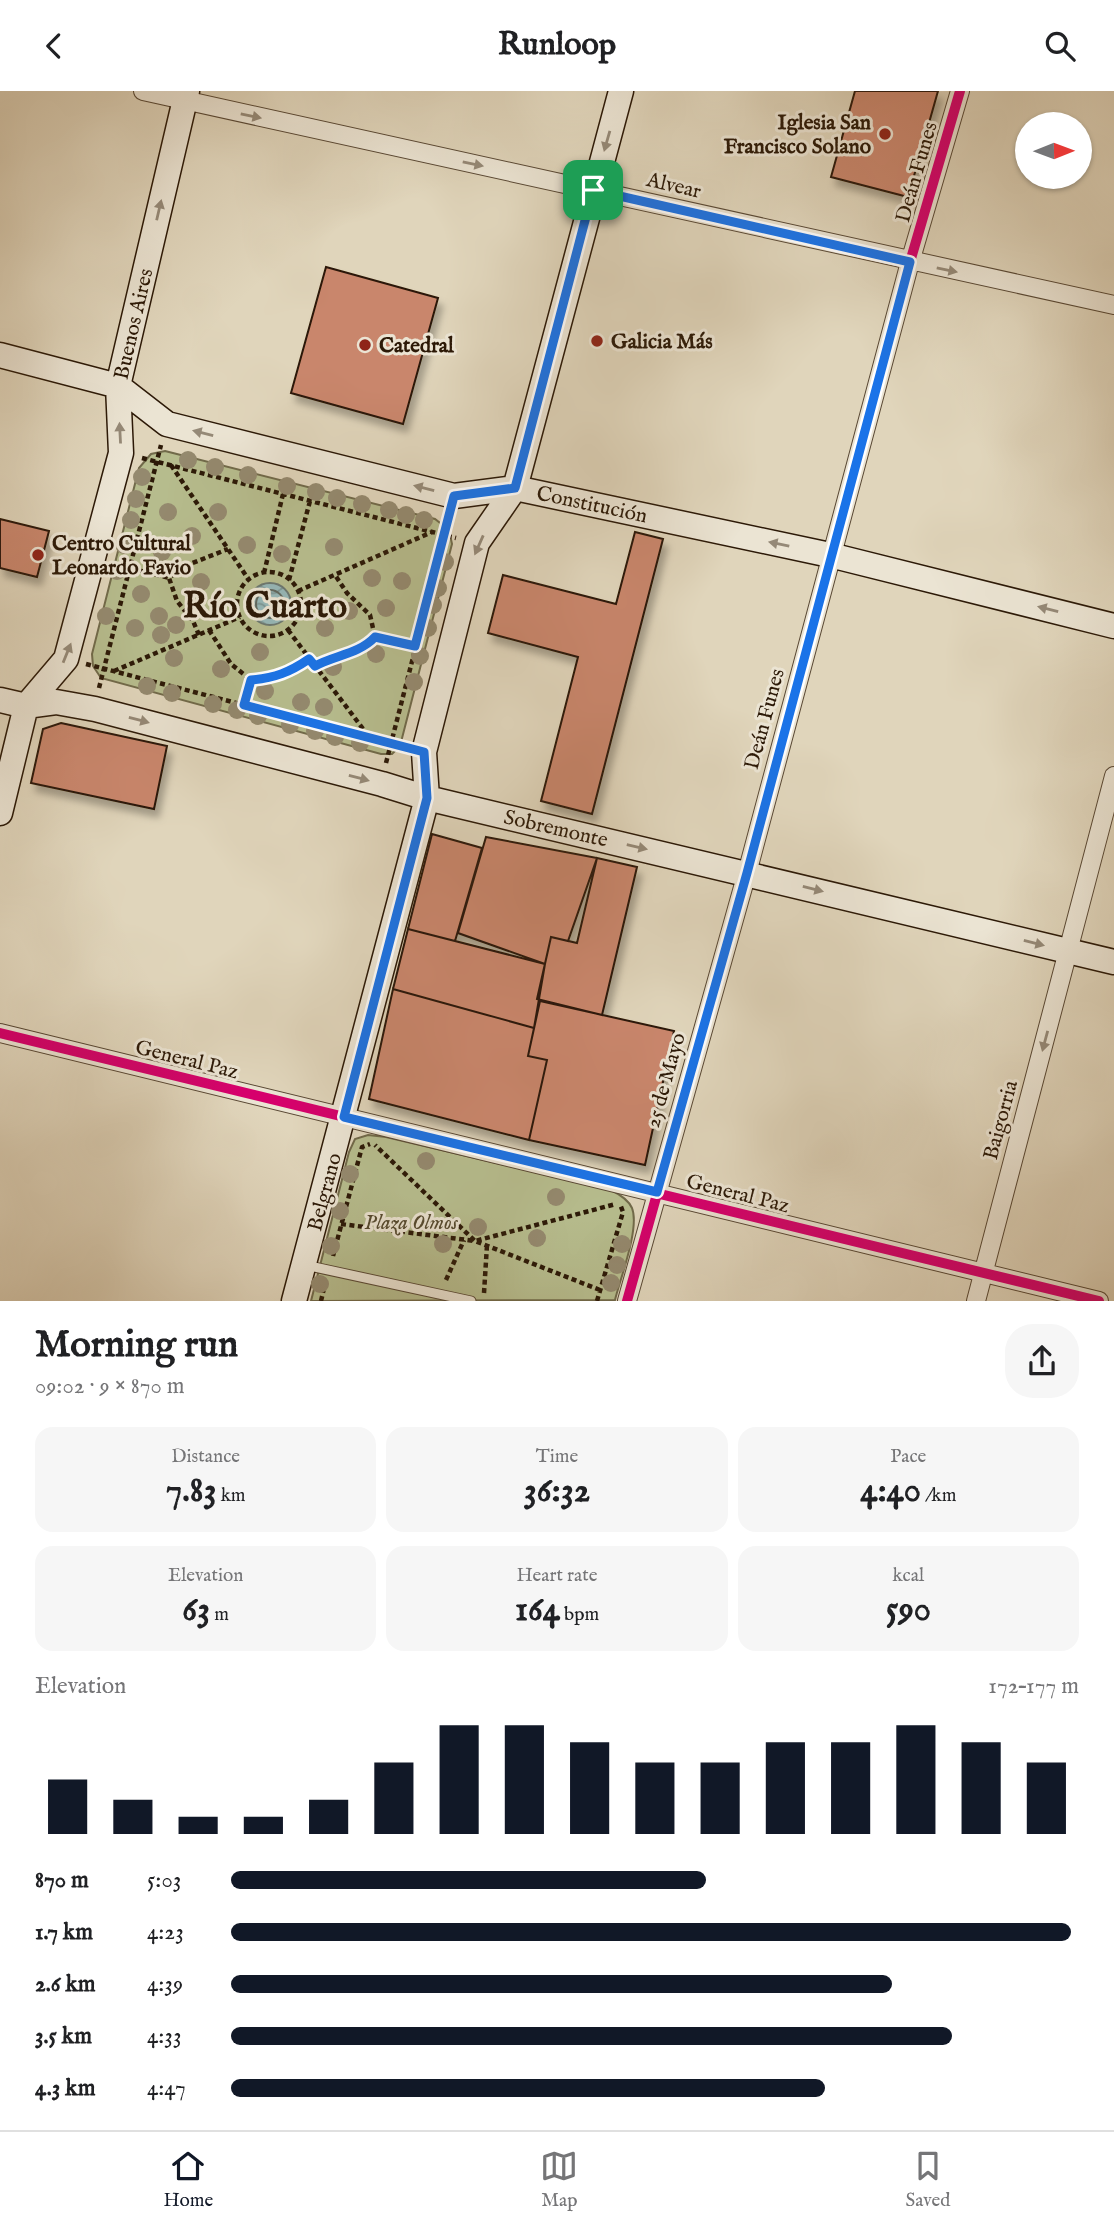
<!DOCTYPE html>
<meta charset="utf-8">
<style>
:root{--surface:#fff;--page:#f6f6f6;--text:#202124;--muted:#757577;--line:#e0e0e0;--accent:#111827}
body{margin:0;font-family:"IM FELL English",serif;background:var(--page);color:var(--text);height:100vh;display:flex;flex-direction:column;font-size:26px;white-space:nowrap}
*{box-sizing:border-box;margin:0}
p{font-size:23px;color:var(--muted)}
.icon{flex:none;width:38px;height:38px;fill:none;stroke:currentColor;stroke-width:2;stroke-linecap:round;stroke-linejoin:round}
.map{position:relative;height:1210px;overflow:hidden}
.drawer{display:flex;flex-direction:column;background:var(--surface);flex:1}
.drawer>*{flex:none}
.needle{width:46px;rotate:89deg}
.controls{position:absolute;left:1015px;top:21px;display:grid;gap:14px}
.controls a{display:grid;place-items:center;width:77px;height:77px;border-radius:50%;background:var(--surface);box-shadow:0 2px 5px #0004;font-size:35px}
.pin{position:absolute;display:grid;place-items:center;width:60px;height:60px;color:#fff;margin:-30px;border-radius:14px;box-shadow:0 4px 10px #0006}
.round{display:grid;place-items:center;flex:none;width:74px;height:74px;border-radius:28px;background:var(--page)}
.overview{display:flex;align-items:center;justify-content:space-between;height:119px;padding:0 35px}
h1{font-size:38px;font-weight:700;line-height:52px}
.stats{display:grid;grid-template-columns:repeat(3,1fr);gap:10px;height:119px;padding:7px 35px}
.stats div{display:grid;align-content:center;border-radius:18px;background:var(--page);text-align:center}
.stats b{font-size:35px;font-weight:700}
.stats small{font-size:19px;font-weight:400}
.stats p{font-size:19px}
.chart{height:196px;padding:14px 35px}
.chart p{display:flex;justify-content:space-between}
.chart svg{width:100%;height:126px;margin-top:7px;stroke:var(--accent);stroke-width:6}
ul{padding:0 35px;list-style:none;font-size:23px}
li{display:grid;grid-template-columns:112px 84px 1fr;align-items:center;height:52px}
li i{height:18px;border-radius:9px;background:var(--accent)}
header{display:flex;justify-content:space-between;align-items:center;height:91px;padding:0 35px;background:var(--surface);font-size:32px;font-weight:700}
.menu{display:flex;justify-content:space-around;align-items:center;height:98px;border-top:2px solid var(--line);background:var(--surface);font-size:19px;color:var(--muted)}
.menu a{display:grid;justify-items:center;gap:4px}
.menu .current{color:var(--accent)}
.map>svg:first-child{display:block}
.green{fill:#b6bc8d;stroke:#716a4a;stroke-width:2}
.water{fill:url(#water-waves);stroke:#6c7871;stroke-width:2}
.lines{fill:none;stroke-linecap:round;stroke-linejoin:round}
.shore{stroke:#61685f;stroke-width:2}
.building{fill:#c9866c;stroke:#2c1907;stroke-width:2;filter:url(#shadow)}
.service-casing{stroke:#594834;stroke-width:11}
.minor-casing{stroke:#594834;stroke-width:20}
.secondary-casing{stroke:#2c1907;stroke-width:27}
.path{stroke:#2c1907;stroke-width:4.5;stroke-dasharray:5 3.5;stroke-linecap:butt}
.service{stroke:#ebe4d3;stroke-width:9}
.minor{stroke:#ebe4d3;stroke-width:18}
.secondary{stroke:#ebe4d3;stroke-width:24}
.cycleway-casing{stroke:#ebe4d3;stroke-width:15}
.cycleway{stroke:#d6006c;stroke-width:10}
.tree{fill:#94896e}
.oneway{fill:#958977}
.route-casing{stroke:#fff;stroke-width:14}
.route{stroke:#1a73e8;stroke-width:9}
.poi-dot{fill:#8f2418;stroke:#ebe4d3;stroke-width:2.5}
.labels{text-anchor:middle;stroke-width:6;stroke-linejoin:round;paint-order:stroke}
.poi-label{font-size:21px;font-weight:bold;fill:#2c1907;stroke:#ebe4d3;text-anchor:start}
.street-label{font-size:21px;fill:#2c1907;stroke:#ebe4d3}
.park-label{font-size:21px;font-style:italic;fill:#554a2f;stroke:#ebe4d3}
.town-label{font-size:35px;font-weight:bold;fill:#2c1907;stroke:#ebe4d3}
</style>
<header><svg class="icon" aria-label="back" viewBox="0 0 24 24"><path d="M15 5l-7 7 7 7"/></svg>Runloop<svg class="icon" aria-label="search" viewBox="0 0 24 24"><circle cx="10" cy="10" r="6"/><path d="M15 15l6 6"/></svg></header>
<div class="map">
<svg width="1114" height="1210" viewBox="0 0 1114 1210">
<defs>
<pattern id="water-waves" width="16" height="10" patternUnits="userSpaceOnUse" patternTransform="scale(1.75)"><rect width="16" height="10" fill="#96b7b7"/><path d="M0 5q4-4 8 0t8 0" fill="none" stroke="#7b9493"/></pattern>
<filter id="shadow"><feDropShadow dx="4.5" dy="8" stdDeviation="3.5" flood-color="#0004"/></filter>
</defs>
<rect width="100%" height="100%" fill="#e0d5bb"/>
<filter id="stains"><feTurbulence type="fractalNoise" baseFrequency=".00286" numOctaves="4"/><feColorMatrix values="0 0 0 0 .2 0 0 0 0 .09 0 0 0 0 .02 0 0 0 .5 -.17"/></filter>
<radialGradient id="worn" r=".72"><stop offset=".6" stop-color="#630" stop-opacity="0"/><stop offset="1" stop-color="#630" stop-opacity=".3"/></radialGradient>
<!-- green -->
<path class="green" d="M165,360L435,428L449,439L452,453L400,655L392,663H381L101,587L93,575L92,563L139,377L151,363Z
M368,1044L386,1046L611,1099C619,1103 628,1108 632,1117C640,1137 620,1188 615,1209L311,1210L349,1061L355,1048Z"/>
<!-- water -->
<path class="water" d="M249 513a21 21 0 1 1 42 0a21 21 0 1 1-42 0Z"/>
<g class="lines">
<!-- shore -->
<path class="shore" d="M256 513a14 14 0 1 1 28 0a14 14 0 1 1-28 0Z"/>
</g>
<!-- building -->
<path class="building" d="M855,0H938L908,106L831,86Z
M326,176L438,207L403,333L291,302Z
M0,428L49,440L37,486L0,477Z
M635,441L663,448L592,723L541,710L578,566L488,542L503,484L616,513Z
M61,632L167,655L154,718L31,692L43,638Z
M432,743L482,757L455,850L408,838Z
M486,746L597,767L568,850L551,846L545,873L458,842Z
M597,767L637,776L602,924L537,908L551,846L577,852Z
M408,838L545,873L534,937L393,898Z
M393,898L534,937L528,965L547,969L529,1049L369,1008Z
M540,910L674,940L645,1074L529,1049L547,969L528,965Z"/>
<g class="lines">
<!-- service casing -->
<g class="service-casing">
<path id="service" d="M305,1174L471,1210"/>
</g>
<!-- minor casing -->
<g class="minor-casing">
<path id="minor" d="M143,0L1114,214
M0,942L1099,1210
M627,1210L747,782L910,171L960,0
M976,1210L1114,685"/>
</g>
<!-- secondary casing -->
<g class="secondary-casing">
<path id="secondary" d="M0,264L118,295L167,333L454,405L515,397L830,464L1114,535
M0,609L26,615L56,611L95,618L382,693L427,707L1114,871
M0,722L26,615L66,568L121,362L118,295L187,0
M294,1210L427,707L424,661L477,452L515,397L621,0"/>
</g>
<!-- path -->
<path class="path" d="M142,367L456,447
M171,374L249,489
M130,477L169,487
M237 513a32 32 0 1 1 64 0a32 32 0 1 1-64 0Z
M264,482L283,403
M289,489L310,410
M298,500L432,441
M209,539L231,573L251,589C275,587 290,581 309,568
M288,539L370,647
M199,544L193,530L177,510L169,487L185,475L228,458
M375,546L415,555
M86,573L402,655
M315,575C335,564 359,563 375,546L370,524L347,502L335,484
M114,580L240,526
M99,597L161,354
M244,614L251,589
M386,672L449,426
M341,1133L475,1150L375,1054
M333,1165L362,1056L370,1053
M446,1189L464,1149
M600,1199L475,1150L616,1113
M484,1202L487,1154
M321,1210L325,1193
M597,1210L623,1121L620,1113"/>
<!-- service -->
<use href="#service" class="service"/>
<!-- minor -->
<use href="#minor" class="minor"/>
<!-- secondary -->
<use href="#secondary" class="secondary"/>
<!-- cycleway casing -->
<g class="cycleway-casing">
<path id="cycleway" d="M0,942L1099,1210
M627,1210L747,782L910,171L960,0"/>
</g>
<!-- cycleway -->
<use href="#cycleway" class="cycleway"/>
</g>
<!-- trees -->
<g class="tree">
<circle cx="188" cy="369" r="9"/>
<circle cx="215" cy="376" r="9"/>
<circle cx="248" cy="384" r="9"/>
<circle cx="142" cy="386" r="9"/>
<circle cx="287" cy="395" r="9"/>
<circle cx="316" cy="401" r="9"/>
<circle cx="337" cy="407" r="9"/>
<circle cx="136" cy="408" r="9"/>
<circle cx="362" cy="413" r="9"/>
<circle cx="389" cy="419" r="9"/>
<circle cx="168" cy="421" r="9"/>
<circle cx="218" cy="421" r="9"/>
<circle cx="406" cy="424" r="9"/>
<circle cx="131" cy="429" r="9"/>
<circle cx="424" cy="429" r="9"/>
<circle cx="192" cy="445" r="9"/>
<circle cx="124" cy="454" r="9"/>
<circle cx="247" cy="454" r="9"/>
<circle cx="334" cy="456" r="9"/>
<circle cx="162" cy="461" r="9"/>
<circle cx="282" cy="463" r="9"/>
<circle cx="445" cy="471" r="9"/>
<circle cx="117" cy="480" r="9"/>
<circle cx="372" cy="487" r="9"/>
<circle cx="402" cy="490" r="9"/>
<circle cx="201" cy="491" r="9"/>
<circle cx="438" cy="497" r="9"/>
<circle cx="141" cy="503" r="9"/>
<circle cx="433" cy="514" r="9"/>
<circle cx="386" cy="517" r="9"/>
<circle cx="349" cy="520" r="9"/>
<circle cx="106" cy="525" r="9"/>
<circle cx="159" cy="525" r="9"/>
<circle cx="176" cy="534" r="9"/>
<circle cx="135" cy="537" r="9"/>
<circle cx="325" cy="537" r="9"/>
<circle cx="428" cy="537" r="9"/>
<circle cx="161" cy="544" r="9"/>
<circle cx="260" cy="561" r="9"/>
<circle cx="376" cy="563" r="9"/>
<circle cx="420" cy="565" r="9"/>
<circle cx="174" cy="567" r="9"/>
<circle cx="333" cy="576" r="9"/>
<circle cx="221" cy="578" r="9"/>
<circle cx="414" cy="591" r="9"/>
<circle cx="147" cy="595" r="9"/>
<circle cx="265" cy="600" r="9"/>
<circle cx="172" cy="602" r="9"/>
<circle cx="301" cy="611" r="9"/>
<circle cx="213" cy="613" r="9"/>
<circle cx="324" cy="616" r="9"/>
<circle cx="237" cy="619" r="9"/>
<circle cx="258" cy="625" r="9"/>
<circle cx="290" cy="634" r="9"/>
<circle cx="315" cy="640" r="9"/>
<circle cx="335" cy="646" r="9"/>
<circle cx="360" cy="652" r="9"/>
<circle cx="426" cy="1070" r="9"/>
<circle cx="350" cy="1083" r="9"/>
<circle cx="556" cy="1106" r="9"/>
<circle cx="340" cy="1120" r="9"/>
<circle cx="478" cy="1136" r="9"/>
<circle cx="537" cy="1147" r="9"/>
<circle cx="443" cy="1153" r="9"/>
<circle cx="622" cy="1153" r="9"/>
<circle cx="331" cy="1155" r="9"/>
<circle cx="617" cy="1174" r="9"/>
<circle cx="611" cy="1192" r="9"/>
<circle cx="320" cy="1193" r="9"/>
</g>
<!-- one-way arrows -->
<defs><path id="oneway-solid" d="M-6-.8H1V-3.2L6.5 0L1 3.2V.8H-6Z" transform="scale(1.75)"/></defs>
<g class="oneway">
<use href="#oneway-solid" transform="translate(251 25) rotate(12)"/>
<use href="#oneway-solid" transform="translate(607 50) rotate(106)"/>
<use href="#oneway-solid" transform="translate(473 73) rotate(12)"/>
<use href="#oneway-solid" transform="translate(159 119) rotate(-77)"/>
<use href="#oneway-solid" transform="translate(947 179) rotate(12)"/>
<use href="#oneway-solid" transform="translate(120 342) rotate(-93)"/>
<use href="#oneway-solid" transform="translate(203 342) rotate(-166)"/>
<use href="#oneway-solid" transform="translate(424 397) rotate(-166)"/>
<use href="#oneway-solid" transform="translate(779 453) rotate(-168)"/>
<use href="#oneway-solid" transform="translate(479 454) rotate(114)"/>
<use href="#oneway-solid" transform="translate(1048 518) rotate(-166)"/>
<use href="#oneway-solid" transform="translate(67 562) rotate(-68)"/>
<use href="#oneway-solid" transform="translate(139 629) rotate(15)"/>
<use href="#oneway-solid" transform="translate(359 687) rotate(15)"/>
<use href="#oneway-solid" transform="translate(637 756) rotate(13)"/>
<use href="#oneway-solid" transform="translate(813 798) rotate(14)"/>
<use href="#oneway-solid" transform="translate(1034 852) rotate(14)"/>
<use href="#oneway-solid" transform="translate(1045 950) rotate(105)"/>
</g>
<g class="lines">
<!-- route casing -->
<g class="route-casing">
<path id="route" d="M593,99L910,171L747,782L657,1101L344,1026L427,707L424,661L244,614L251,589C275,587 290,581 309,568L315,575C335,564 359,563 375,546L415,555L454,405L515,397Z"/>
</g>
<!-- route -->
<use href="#route" class="route"/>
</g>
<!-- markers -->
<g class="poi-dot">
<circle cx="885" cy="43" r="7"/>
<circle cx="597" cy="250" r="7"/>
<circle cx="365" cy="254" r="7"/>
<circle cx="38" cy="464" r="7"/>
</g>
<g class="labels">
<!-- poi labels -->
<g class="poi-label">
<text x="871" y="38" text-anchor="end">Iglesia San<tspan x="871" dy="24">Francisco Solano</tspan></text>
<text x="611" y="257">Galicia Más</text>
<text x="379" y="261">Catedral</text>
<text x="52" y="459">Centro Cultural<tspan x="52" dy="24">Leonardo Favio</tspan></text>
</g>
<!-- street labels -->
<g class="street-label">
<text transform="translate(916 81) rotate(-74)" y="7">Deán Funes</text>
<text transform="translate(674 94) rotate(13)" y="7">Alvear</text>
<text transform="translate(133 233) rotate(-77)" y="7">Buenos Aires</text>
<text transform="translate(592 413) rotate(12)" y="7">Constitución</text>
<text transform="translate(764 628) rotate(-75)" y="7">Deán Funes</text>
<text transform="translate(556 737) rotate(13)" y="7">Sobremonte</text>
<text transform="translate(187 968) rotate(14)" y="7">General Paz</text>
<text transform="translate(665 989) rotate(-74)" y="7">25 de Mayo</text>
<text transform="translate(1000 1029) rotate(-75)" y="7">Baigorria</text>
<text transform="translate(324 1101) rotate(-75)" y="7">Belgrano</text>
<text transform="translate(738 1102) rotate(14)" y="7">General Paz</text>
</g>
<!-- park labels -->
<g class="park-label">
<text x="411" y="1138">Plaza Olmos</text>
</g>
<!-- town labels -->
<g class="town-label">
<text x="265" y="526">Río Cuarto</text>
</g>
</g>
<rect width="100%" height="100%" filter="url(#stains)"/>
<rect width="100%" height="100%" fill="url(#worn)"/>
</svg>
<div class="controls">
<a><svg class="needle" viewBox="-14 -14 28 28"><path d="M0-13l5 13h-10z" fill="#e53935"/><path d="M0 13l5-13h-10z" fill="#757577"/></svg></a>
</div>
<div class="pin" style="left:593px;top:99px;background:#1e9e55"><svg class="icon" aria-label="arrive" viewBox="0 0 24 24"><path d="M6 21V4h12l-3 4 3 4H6"/></svg></div>
</div>
<section class="drawer">
<div class="overview"><div><h1>Morning run</h1><p>09:02 · 9 × 870 m</p></div><a class="round"><svg class="icon" aria-label="share" viewBox="0 0 24 24"><path d="M12 15V3M7 8l5-5 5 5M5 13v7h14v-7"/></svg></a></div>
<div class="stats">
<div><p>Distance</p><b>7.83<small> km</small></b></div>
<div><p>Time</p><b>36:32</b></div>
<div><p>Pace</p><b>4:40<small> /km</small></b></div>
</div>
<div class="stats">
<div><p>Elevation</p><b>63<small> m</small></b></div>
<div><p>Heart rate</p><b>164<small> bpm</small></b></div>
<div><p>kcal</p><b>590</b></div>
</div>
<div class="chart"><p><span>Elevation</span>172–177 m</p>
<svg viewBox="0 0 160 44" preserveAspectRatio="none"><path d="M5 44V25M15 44V32M25 44V38M35 44V38M45 44V32M55 44V19M65 44V6M75 44V6M85 44V12M95 44V19M105 44V19M115 44V12M125 44V12M135 44V6M145 44V12M155 44V19"/></svg>
</div>
<ul>
<li><b>870 m</b>5:03<i style="width:56%"></i></li>
<li><b>1.7 km</b>4:23<i style="width:99%"></i></li>
<li><b>2.6 km</b>4:39<i style="width:78%"></i></li>
<li><b>3.5 km</b>4:33<i style="width:85%"></i></li>
<li><b>4.3 km</b>4:47<i style="width:70%"></i></li>
</ul>
</section>
<nav class="menu">
<a class="current"><svg class="icon" aria-label="home" viewBox="0 0 24 24"><path d="M3 11l9-7 9 7M6 9v11h12V9"/></svg>Home</a>
<a><svg class="icon" aria-label="map" viewBox="0 0 24 24"><path d="M3 6l6-2 6 2 6-2v14l-6 2-6-2-6 2zM9 4v14M15 6v14"/></svg>Map</a>
<a><svg class="icon" aria-label="saved" viewBox="0 0 24 24"><path d="M7 4h10v16l-5-4-5 4z"/></svg>Saved</a>
</nav>
